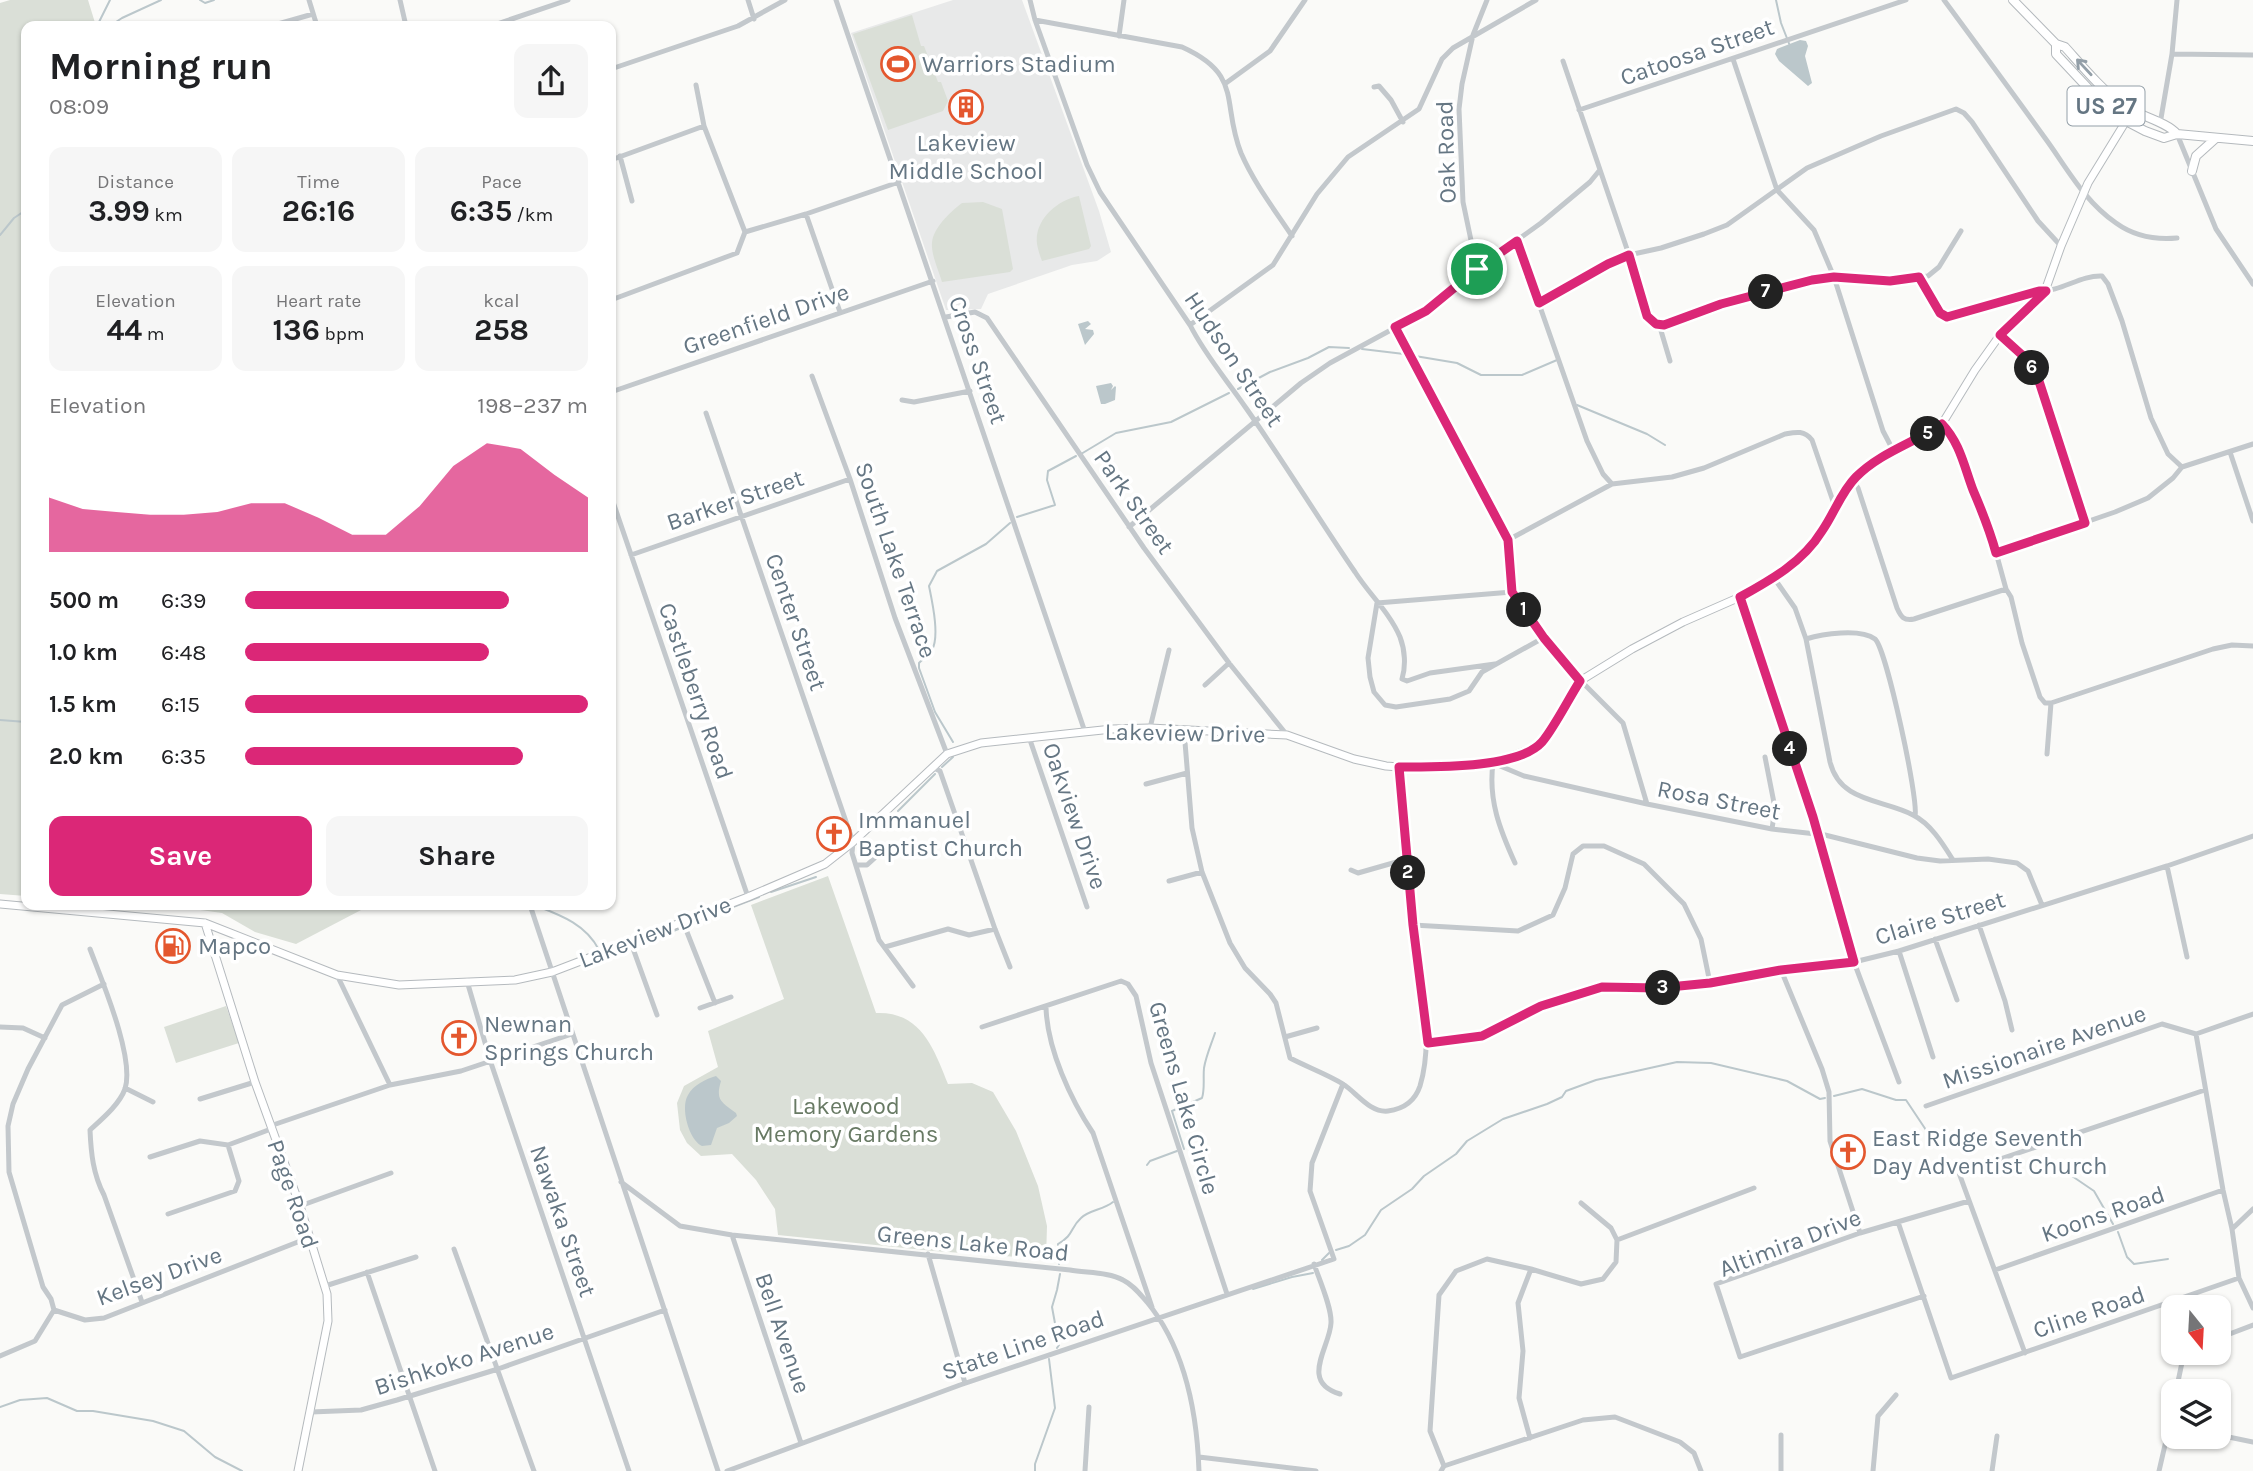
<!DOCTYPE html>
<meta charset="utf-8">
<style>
:root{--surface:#fff;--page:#f6f6f6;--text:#202124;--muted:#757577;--accent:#db2777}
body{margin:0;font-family:Karla,sans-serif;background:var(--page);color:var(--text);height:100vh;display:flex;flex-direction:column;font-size:26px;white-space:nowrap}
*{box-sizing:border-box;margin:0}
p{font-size:23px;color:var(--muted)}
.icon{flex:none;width:38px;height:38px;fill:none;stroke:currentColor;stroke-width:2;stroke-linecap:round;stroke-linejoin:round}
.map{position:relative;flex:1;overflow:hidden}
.side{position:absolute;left:21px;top:21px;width:595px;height:889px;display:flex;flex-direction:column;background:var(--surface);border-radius:14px;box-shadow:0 2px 5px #0004}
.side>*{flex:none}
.needle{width:46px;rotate:162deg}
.tools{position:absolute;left:2161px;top:1295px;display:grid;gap:14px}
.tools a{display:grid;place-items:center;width:70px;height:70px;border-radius:14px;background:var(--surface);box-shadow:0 2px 5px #0004;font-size:35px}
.pin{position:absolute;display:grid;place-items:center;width:60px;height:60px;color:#fff;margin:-30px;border:4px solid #fff;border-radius:50%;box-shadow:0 2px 7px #0007}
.km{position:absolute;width:35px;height:35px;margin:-18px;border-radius:50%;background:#222;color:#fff;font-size:19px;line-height:35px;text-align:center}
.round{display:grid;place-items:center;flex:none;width:74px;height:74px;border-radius:14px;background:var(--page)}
.head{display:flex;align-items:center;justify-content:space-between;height:119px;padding:0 28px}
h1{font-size:38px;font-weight:700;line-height:52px}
.figures{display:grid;grid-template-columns:repeat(3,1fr);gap:10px;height:119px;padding:7px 28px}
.figures div{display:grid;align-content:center;border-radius:14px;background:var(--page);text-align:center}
.figures b{font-size:30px;font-weight:700}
.figures small{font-size:19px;font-weight:400}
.figures p{font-size:19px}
.chart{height:196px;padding:14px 28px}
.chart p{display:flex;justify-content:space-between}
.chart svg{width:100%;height:126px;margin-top:7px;fill:var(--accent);opacity:.7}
.action{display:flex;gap:14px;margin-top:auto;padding:14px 28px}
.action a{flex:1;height:80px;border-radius:14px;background:var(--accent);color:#fff;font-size:28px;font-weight:700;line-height:80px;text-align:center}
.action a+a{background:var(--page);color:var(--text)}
ul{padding:0 28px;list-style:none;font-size:23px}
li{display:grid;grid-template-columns:112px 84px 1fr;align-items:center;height:52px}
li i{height:18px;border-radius:9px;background:var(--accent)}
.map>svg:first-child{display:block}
.built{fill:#e8e9e9}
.green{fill:#dadfd7}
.water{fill:#bbc7cb}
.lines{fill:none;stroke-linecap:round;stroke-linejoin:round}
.stream{stroke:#bbc7cb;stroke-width:2}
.major-casing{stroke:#b5babe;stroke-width:9}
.highway-casing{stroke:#b4b9bd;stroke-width:10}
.minor{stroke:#c3c8cc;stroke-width:5}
.major{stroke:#fff;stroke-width:7}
.highway{stroke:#fff;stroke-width:8}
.oneway{stroke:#939fa8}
.route-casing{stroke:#fff;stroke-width:14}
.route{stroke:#db2777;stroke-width:9}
.labels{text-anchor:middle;stroke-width:7;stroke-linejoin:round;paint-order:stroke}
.shield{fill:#fff;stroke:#939fa8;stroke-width:2}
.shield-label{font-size:23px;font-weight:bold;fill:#657683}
.street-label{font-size:24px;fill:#657683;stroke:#fff}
.poi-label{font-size:24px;fill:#657683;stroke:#fff;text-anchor:start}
.park-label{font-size:24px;fill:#687a64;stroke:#fff}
</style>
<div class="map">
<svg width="2253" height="1471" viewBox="0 0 2253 1471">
<rect width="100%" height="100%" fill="#fafaf8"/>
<!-- built -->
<path class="built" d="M953,0H1022L1099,211L1111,252L1097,261L1072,265L988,294L981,309L946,310L851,33Z"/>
<!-- green -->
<path class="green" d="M10,0H88L96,26H26V896L0,894V3Z
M912,15L921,46H924L938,82H941L948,101L943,111L888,130L853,34Z
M1079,196L1091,246L1089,249L1042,261C1040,256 1038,250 1037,244C1034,220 1057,200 1079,196Z
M983,202L1002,209L1013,269L1010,272L942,282C939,271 931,255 932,243C933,228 950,212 962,203Z
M828,876L876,1013C921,1011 934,1049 948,1084L972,1083L993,1092L1016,1131L1038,1186L1047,1226L1046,1259L934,1251L778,1235L775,1209L756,1180L732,1154L701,1156L687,1143L680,1130L677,1103L684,1086L718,1067L708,1031L784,999L751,905Z
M165,905H365L363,909L296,944L255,932L222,913Z
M226,1006L239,1043L176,1063L164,1027Z"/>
<!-- water -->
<path class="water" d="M1800,40L1806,41L1808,46L1805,56L1812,83L1808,86L1779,61L1775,54L1777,49Z
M1088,321L1091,324L1085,329L1093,330L1094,334L1085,345L1078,324Z
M1111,383L1113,386L1111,390L1115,386L1116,387L1115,400L1105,404H1101L1096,386Z
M716,1076L721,1081C715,1101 722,1102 736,1113L737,1116L729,1123L717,1128L711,1145L702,1146C689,1140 680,1108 688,1095C693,1085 706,1079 716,1076Z"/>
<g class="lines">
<!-- stream -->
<path class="stream" d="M200,0L205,3L214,0
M1776,0L1781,23L1790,46
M97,26L110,0
M110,26L122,18L161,0
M0,235L14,218L26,210
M1362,349L1404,354
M1415,356L1457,363L1481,375H1522L1557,360
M1238,389L1270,372L1308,358L1329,347L1349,348
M1577,405L1647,434L1665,445
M1081,454L1116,433L1171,422L1229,393
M1017,517L1055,505L1047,480L1048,471L1076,456
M0,720L26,722
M953,742L935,712L919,668V663C923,659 929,655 932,650C940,636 932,601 929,586L937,571L986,544L1010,523
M942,767L953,757
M898,811L935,774
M883,824L892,816
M771,892L816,877
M534,905C560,915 586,924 599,950
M689,924L759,897
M635,946L681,928
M604,956L606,957L628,949
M1834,1096L1862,1089L1896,1100H1906L1932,1139L1947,1136
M1184,1149L1172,1111L1202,1098C1205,1089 1203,1078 1204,1068C1206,1056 1211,1045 1215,1033
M1147,1165L1150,1161L1177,1151
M2069,1174L2094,1191L2113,1224
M2118,1232L2127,1257L2134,1264L2168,1259
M1336,1250L1349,1246L1365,1235L1381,1210L1412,1189L1424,1176L1456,1154L1467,1141L1503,1119L1547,1104L1562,1097L1566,1091L1596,1080L1677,1062L1711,1063L1787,1081L1820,1099L1825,1098
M1322,1260L1329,1253
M1059,1264L1058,1244C1074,1235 1070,1228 1081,1218C1089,1210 1103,1210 1113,1202
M1253,1289L1292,1277L1313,1273
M1057,1348L1059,1345L1052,1307L1057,1290L1060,1274
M0,1407L20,1400L47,1398L77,1411H93L153,1421L184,1431L215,1457L242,1471
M1035,1471V1464L1055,1408L1049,1359"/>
<!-- major casing -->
<g class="major-casing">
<path id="major" d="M0,904L205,923L337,975L399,985L515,980L552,972L748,897L825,864L853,842L947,754L981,743L1112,729L1150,728L1287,735L1354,759L1386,766L1399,767H1435L1493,763L1531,749L1542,743L1580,681L1632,649L1683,622L1740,597L1774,578L1804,554L1820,535L1853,480L1870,464L1942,424L1975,370L2000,335L2045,291L2061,246L2088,183L2126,121L2134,112
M205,923L255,1082L300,1206L327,1294L328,1321L298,1471"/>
</g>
<!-- highway casing -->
<g class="highway-casing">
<path id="highway" d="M2013,0L2056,44L2065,47C2083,67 2102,90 2124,106C2140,116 2167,122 2177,134
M2056,44V54L2101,102L2126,121L2145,131L2164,138L2177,134L2253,141
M2192,171L2196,156L2216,138"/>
</g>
<!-- minor -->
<path class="minor" d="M309,0L317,26
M400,0L406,26
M748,0L754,19
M836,0L1085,732
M1030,0L1035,20L1087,165L1100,192L1190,325C1205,355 1227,380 1246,408C1284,462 1318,518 1355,572C1369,594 1390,613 1400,637C1405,650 1406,666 1402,679L1407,681L1430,673L1495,664
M1944,0C1978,46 2012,92 2045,138C2067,168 2084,201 2116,223C2134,236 2155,240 2177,238
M1035,20L1182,47C1244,75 1221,103 1241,153C1254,183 1274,209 1292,236
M271,26L313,14
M491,26L568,0
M1119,36L1124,0
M2172,54L2253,55
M1733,59L1777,190L1814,230L1834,277L1883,431L1893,450
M1563,61L1629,255L1647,315L1651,321L1659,324
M611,69L738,26L785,0
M1226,83L1270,51L1305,0
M696,85L704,126L745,232
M1374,87L1379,86L1391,100L1403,122
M1579,110L1906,0
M2160,124L2172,54L2177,0
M2177,134L2216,229L2253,284
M620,156L632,201
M611,160L704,126
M806,214L840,312
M1517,241L1587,441L1603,474L1612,484
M1477,269L1463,202L1459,109L1462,84L1473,35L1487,0
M1919,277L1940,313L1947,317L2039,291C2061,292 2080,275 2102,276L2108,284L2122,321L2151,418L2168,454L2182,467
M611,300L737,253L745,232L806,214L899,182
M1540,303L1608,264L1629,255L1661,248L1704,234L1727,225L1807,168L1881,136L1956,109L1964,113L1972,122L2038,221L2061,246
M946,317L975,312L987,318L1144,548L1229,663L1287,735
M1659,324L1664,325L1721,304L1813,280L1846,277L1874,281H1890L1928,276L1939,267L1961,231
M1659,324L1670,361
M1190,325L1273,265L1317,194L1348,157L1419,109L1442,59L1453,48L1536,0
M1395,327L1508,540L1512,592L1563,663L1623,723L1647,804
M2000,335L2021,354L2037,375L2085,523
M812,376L850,479L895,618L947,754
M611,392L933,281
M902,400L914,402L970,391
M706,413L853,842L852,853L879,940L913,986
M1942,424L1952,436L1961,452L1973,490L1989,527L2006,589L2011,597L2022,643L2040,697L2045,703H2051
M2230,452L2253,521
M1853,480L1858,488L1897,608C1901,617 1904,621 1914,619L2006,589
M611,496L748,897
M1129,527L1301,383L1330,363L1426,311L1477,269L1541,223L1590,182L1599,171
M1508,540L1612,484L1672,477L1704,468L1785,434C1796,432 1804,430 1812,440L1835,507
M1996,553L2115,512L2148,498L2173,478L2182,467L2253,444
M631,555L850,479
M1774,578L1795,608L1806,639L1830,762C1840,803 1883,799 1913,815C1931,824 1943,844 1953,860
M1740,597L1813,817L1854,962L1899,1082
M1377,603L1368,658L1370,677L1374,692L1385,705L1396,707L1450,699L1469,691L1482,672L1543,638
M1377,603L1512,592
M1806,639C1822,634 1860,628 1875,639C1886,648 1919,800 1915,816
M1205,685L1229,663
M2051,703L2213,649L2232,645L2253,646
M1150,728L1169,650
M1184,730L1192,828L1202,872L1230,943L1245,968L1270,994L1276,1003L1290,1058C1307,1067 1327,1074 1343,1084C1357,1093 1370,1113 1388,1111C1403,1109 1415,1101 1420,1086C1435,1037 1419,977 1413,927C1407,874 1402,820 1399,767
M1029,737L1087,907
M2047,754L2051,703
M1765,757L1775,808L1772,829
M932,767L940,771L995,929L1010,967
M1146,784L1187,773
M1515,863C1500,830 1488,800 1493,763L1524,776L1647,804L1772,829L1825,835L1917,858L1940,861L1988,859L2017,863L2028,871L2042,905
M856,865H867L889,845
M2167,866L2187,957
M1351,870L1358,873L1407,859
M1169,881L1202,872
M530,905L718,1471
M683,922L715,1003
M1413,925L1518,931L1553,915L1565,888L1573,854L1583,846H1604L1644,864L1684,904L1701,939L1710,983
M1979,925L2005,1001L2012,1030
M1935,939L1957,1000
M631,943L657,1015
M885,947L948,929L969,935L995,929
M90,949C102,981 135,1058 125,1089C119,1105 102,1119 90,1130C91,1153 93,1174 104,1195L142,1302
M1899,951L1933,1057
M1781,970L1822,1069L1829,1092L1830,1141L1860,1233
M337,975L390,1085
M467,981L491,1063L629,1471
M1046,1007C1047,1049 1071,1100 1093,1133L1152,1307
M700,1008L731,997
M0,1027L23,1028L45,1038
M982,1027L1121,981L1128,984L1136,996L1151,1063L1227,1294
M2196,1034L2223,1190L2232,1229L2239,1278L2253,1308
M1285,1037L1317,1028
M1428,1043L1482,1036L1541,1006L1602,987L1659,988L1710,983L1781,970L1854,962L1899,951L2167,866L2253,836
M125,1088L153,1102
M200,1099L255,1082
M1926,1106L2162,1024L2196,1034L2253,1014
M270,1126L390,1085L461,1071L572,1034
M150,1157L200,1141L228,1145L271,1129
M621,1182L680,1226L732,1235L1070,1270C1086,1273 1109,1272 1123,1280C1133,1285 1139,1293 1147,1302C1185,1348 1197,1413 1199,1471
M300,1206L391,1173
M168,1214L235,1191L239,1181L228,1145
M1898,1222L1951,1378L2239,1278
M2232,1229L2253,1209
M732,1235L801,1443
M1617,1240L1754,1188
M454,1249L534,1471
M928,1254L965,1383
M1314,1264C1319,1279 1332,1308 1331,1323C1330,1347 1299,1382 1340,1394
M1995,1270L2223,1190
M367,1272L435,1471
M325,1286L416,1257
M1924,1296L1740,1357L1716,1284L1860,1233L1969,1201
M54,1310L51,1299L43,1287L9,1172L8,1126L13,1104L28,1069L62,1005L104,984
M54,1310L85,1320L104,1318L308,1238
M2219,1338L2253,1325
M2025,1353L1959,1173L2205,1090
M0,1356L35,1341L54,1310
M2176,1391L2184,1353
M311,1412L361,1410L397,1400L498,1369L665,1310
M1781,1435V1471
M2219,1435L2253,1442
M1530,1438L1519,1398L1523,1351L1518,1303L1531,1269
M1199,1457L1316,1471
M1444,1466L1430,1431L1439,1295L1456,1271L1487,1259L1531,1269L1581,1284L1603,1279L1616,1262L1617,1240L1611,1228L1581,1203
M727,1471L960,1385L1334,1259L1310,1191L1312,1163L1343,1084
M1085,1471L1089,1407
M1441,1471L1444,1466L1583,1420L1615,1417L1680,1442L1694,1453L1701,1471
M1873,1471L1878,1416L1896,1395
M1992,1471L1997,1436
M2159,1471L2174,1406"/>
<!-- major -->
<use href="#major" class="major"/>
<!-- highway -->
<use href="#highway" class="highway"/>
</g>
<!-- one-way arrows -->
<defs><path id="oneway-shaft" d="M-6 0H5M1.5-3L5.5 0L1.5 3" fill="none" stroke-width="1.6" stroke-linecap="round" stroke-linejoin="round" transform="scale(1.75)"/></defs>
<use class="oneway" href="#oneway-shaft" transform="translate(2084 67) rotate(-133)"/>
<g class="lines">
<!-- route casing -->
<g class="route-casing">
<path id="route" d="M1517,241L1539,303L1608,264L1629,255L1647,316L1656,324L1664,325L1721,304L1812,280L1834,277L1890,281L1919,277L1940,313L1947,317L2039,291H2046L2000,335L2021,354L2037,375L2085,523L1996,553C1990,531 1982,511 1973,490C1964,466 1960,443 1942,424C1914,443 1881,452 1856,477C1841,492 1834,514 1822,531C1803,562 1771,580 1740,597L1813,817L1854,962L1781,970L1710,983L1659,988L1602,987L1541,1006L1482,1036L1428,1043L1413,925L1399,767C1434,767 1518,769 1542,742C1554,728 1569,698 1580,681L1544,638L1512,592L1508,540L1395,327L1426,311L1477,269Z"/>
</g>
<!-- route -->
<use href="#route" class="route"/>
</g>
<!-- icons -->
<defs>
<g id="stadium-ring" transform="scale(1.75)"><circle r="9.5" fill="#fff" stroke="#e4572e" stroke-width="1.5"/><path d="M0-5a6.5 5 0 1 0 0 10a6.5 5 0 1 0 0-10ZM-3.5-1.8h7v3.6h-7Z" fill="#e4572e"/></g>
<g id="building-ring" transform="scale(1.75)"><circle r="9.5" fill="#fff" stroke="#e4572e" stroke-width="1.5"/><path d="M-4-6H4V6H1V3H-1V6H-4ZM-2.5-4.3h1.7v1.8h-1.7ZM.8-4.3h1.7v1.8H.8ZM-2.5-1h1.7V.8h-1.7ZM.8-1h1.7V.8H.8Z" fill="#e4572e"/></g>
<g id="church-ring" transform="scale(1.75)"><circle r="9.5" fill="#fff" stroke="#e4572e" stroke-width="1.5"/><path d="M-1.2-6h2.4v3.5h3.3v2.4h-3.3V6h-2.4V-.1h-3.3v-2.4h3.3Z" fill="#e4572e"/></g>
<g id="fuel-ring" transform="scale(1.75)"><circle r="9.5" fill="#fff" stroke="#e4572e" stroke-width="1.5"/><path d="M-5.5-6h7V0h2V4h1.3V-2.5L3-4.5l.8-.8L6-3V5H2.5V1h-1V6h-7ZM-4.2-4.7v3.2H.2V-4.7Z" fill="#e4572e"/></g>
</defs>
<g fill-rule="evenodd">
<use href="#stadium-ring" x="898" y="64"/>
<use href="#building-ring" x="966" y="107"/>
<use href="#church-ring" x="834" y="834"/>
<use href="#fuel-ring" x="173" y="946"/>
<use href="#church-ring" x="459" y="1038"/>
<use href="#church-ring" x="1848" y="1152"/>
</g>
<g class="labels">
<!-- shield labels -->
<rect class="shield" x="2067.5" y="86.5" width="77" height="39" rx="5"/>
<g class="shield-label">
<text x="2106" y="114">US 27</text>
</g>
<!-- street labels -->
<g class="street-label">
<text transform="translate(1697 52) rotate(-19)" y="8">Catoosa Street</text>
<text transform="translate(1446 152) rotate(-92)" y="8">Oak Road</text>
<text transform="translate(766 319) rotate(-19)" y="8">Greenfield Drive</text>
<text transform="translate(1234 359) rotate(56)" y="8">Hudson Street</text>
<text transform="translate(978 360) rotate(71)" y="8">Cross Street</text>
<text transform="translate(735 500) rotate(-19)" y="8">Barker Street</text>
<text transform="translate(1134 502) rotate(55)" y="8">Park Street</text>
<text transform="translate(896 560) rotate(71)" y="8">South Lake Terrace</text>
<text transform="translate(796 622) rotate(71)" y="8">Center Street</text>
<text transform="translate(696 691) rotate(71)" y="8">Castleberry Road</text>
<text transform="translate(1185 733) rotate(1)" y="8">Lakeview Drive</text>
<text transform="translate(1719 800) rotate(11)" y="8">Rosa Street</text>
<text transform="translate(1075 816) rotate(71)" y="8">Oakview Drive</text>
<text transform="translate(1940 918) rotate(-17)" y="8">Claire Street</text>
<text transform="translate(655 932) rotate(-21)" y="8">Lakeview Drive</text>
<text transform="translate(2044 1047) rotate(-19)" y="8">Missionaire Avenue</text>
<text transform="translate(1184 1098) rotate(74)" y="8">Greens Lake Circle</text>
<text transform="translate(293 1194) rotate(71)" y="8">Page Road</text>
<text transform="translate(2103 1214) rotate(-19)" y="8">Koons Road</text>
<text transform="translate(563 1221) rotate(71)" y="8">Nawaka Street</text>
<text transform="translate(973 1243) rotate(6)" y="8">Greens Lake Road</text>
<text transform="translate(1790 1243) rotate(-21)" y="8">Altimira Drive</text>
<text transform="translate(159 1276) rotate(-20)" y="8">Kelsey Drive</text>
<text transform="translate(2089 1312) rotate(-19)" y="8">Cline Road</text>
<text transform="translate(783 1333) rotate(71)" y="8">Bell Avenue</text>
<text transform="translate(1023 1345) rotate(-19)" y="8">State Line Road</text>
<text transform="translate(464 1359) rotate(-18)" y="8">Bishkoko Avenue</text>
</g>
<!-- poi labels -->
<g class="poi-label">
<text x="922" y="72">Warriors Stadium</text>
<text x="966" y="151" text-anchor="middle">Lakeview<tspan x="966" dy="28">Middle School</tspan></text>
<text x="858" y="828">Immanuel<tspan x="858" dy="28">Baptist Church</tspan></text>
<text x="198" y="954">Mapco</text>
<text x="484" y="1032">Newnan<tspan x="484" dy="28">Springs Church</tspan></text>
<text x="1872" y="1146">East Ridge Seventh<tspan x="1872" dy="28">Day Adventist Church</tspan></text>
</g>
<!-- park labels -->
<g class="park-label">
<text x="846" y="1114">Lakewood<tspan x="846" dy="28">Memory Gardens</tspan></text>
</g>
</g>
</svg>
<div class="tools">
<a><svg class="needle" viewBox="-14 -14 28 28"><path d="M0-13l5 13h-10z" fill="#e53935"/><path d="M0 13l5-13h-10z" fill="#757577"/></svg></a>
<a><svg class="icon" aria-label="layers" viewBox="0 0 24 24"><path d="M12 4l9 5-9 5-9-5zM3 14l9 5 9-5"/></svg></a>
</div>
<div class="pin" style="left:1477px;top:269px;background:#1e9e55"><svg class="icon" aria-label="arrive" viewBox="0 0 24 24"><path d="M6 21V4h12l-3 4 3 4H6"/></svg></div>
<b class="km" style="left:1524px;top:610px">1</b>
<b class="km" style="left:1408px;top:873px">2</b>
<b class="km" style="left:1663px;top:988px">3</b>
<b class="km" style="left:1790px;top:749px">4</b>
<b class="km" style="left:1928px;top:434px">5</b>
<b class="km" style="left:2032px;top:368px">6</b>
<b class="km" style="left:1766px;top:292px">7</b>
<section class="side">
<div class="head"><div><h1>Morning run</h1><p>08:09</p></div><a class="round"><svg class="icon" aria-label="share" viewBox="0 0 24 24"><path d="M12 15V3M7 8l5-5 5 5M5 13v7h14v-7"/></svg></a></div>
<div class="figures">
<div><p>Distance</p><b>3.99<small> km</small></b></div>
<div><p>Time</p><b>26:16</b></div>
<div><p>Pace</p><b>6:35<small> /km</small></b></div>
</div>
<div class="figures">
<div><p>Elevation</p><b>44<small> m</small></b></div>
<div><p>Heart rate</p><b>136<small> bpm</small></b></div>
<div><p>kcal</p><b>258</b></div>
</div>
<div class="chart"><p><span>Elevation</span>198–237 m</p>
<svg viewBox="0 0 160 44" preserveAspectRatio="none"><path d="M0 44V25L10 29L20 30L30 31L40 31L50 30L60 27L70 27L80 32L90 38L100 38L110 28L120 14L130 6L140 8L150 17L160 25V44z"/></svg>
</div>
<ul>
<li><b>500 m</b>6:39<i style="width:77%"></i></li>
<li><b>1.0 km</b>6:48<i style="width:71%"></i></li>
<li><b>1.5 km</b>6:15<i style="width:100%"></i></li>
<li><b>2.0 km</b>6:35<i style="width:81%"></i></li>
</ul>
<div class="action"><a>Save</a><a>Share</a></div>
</section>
</div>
